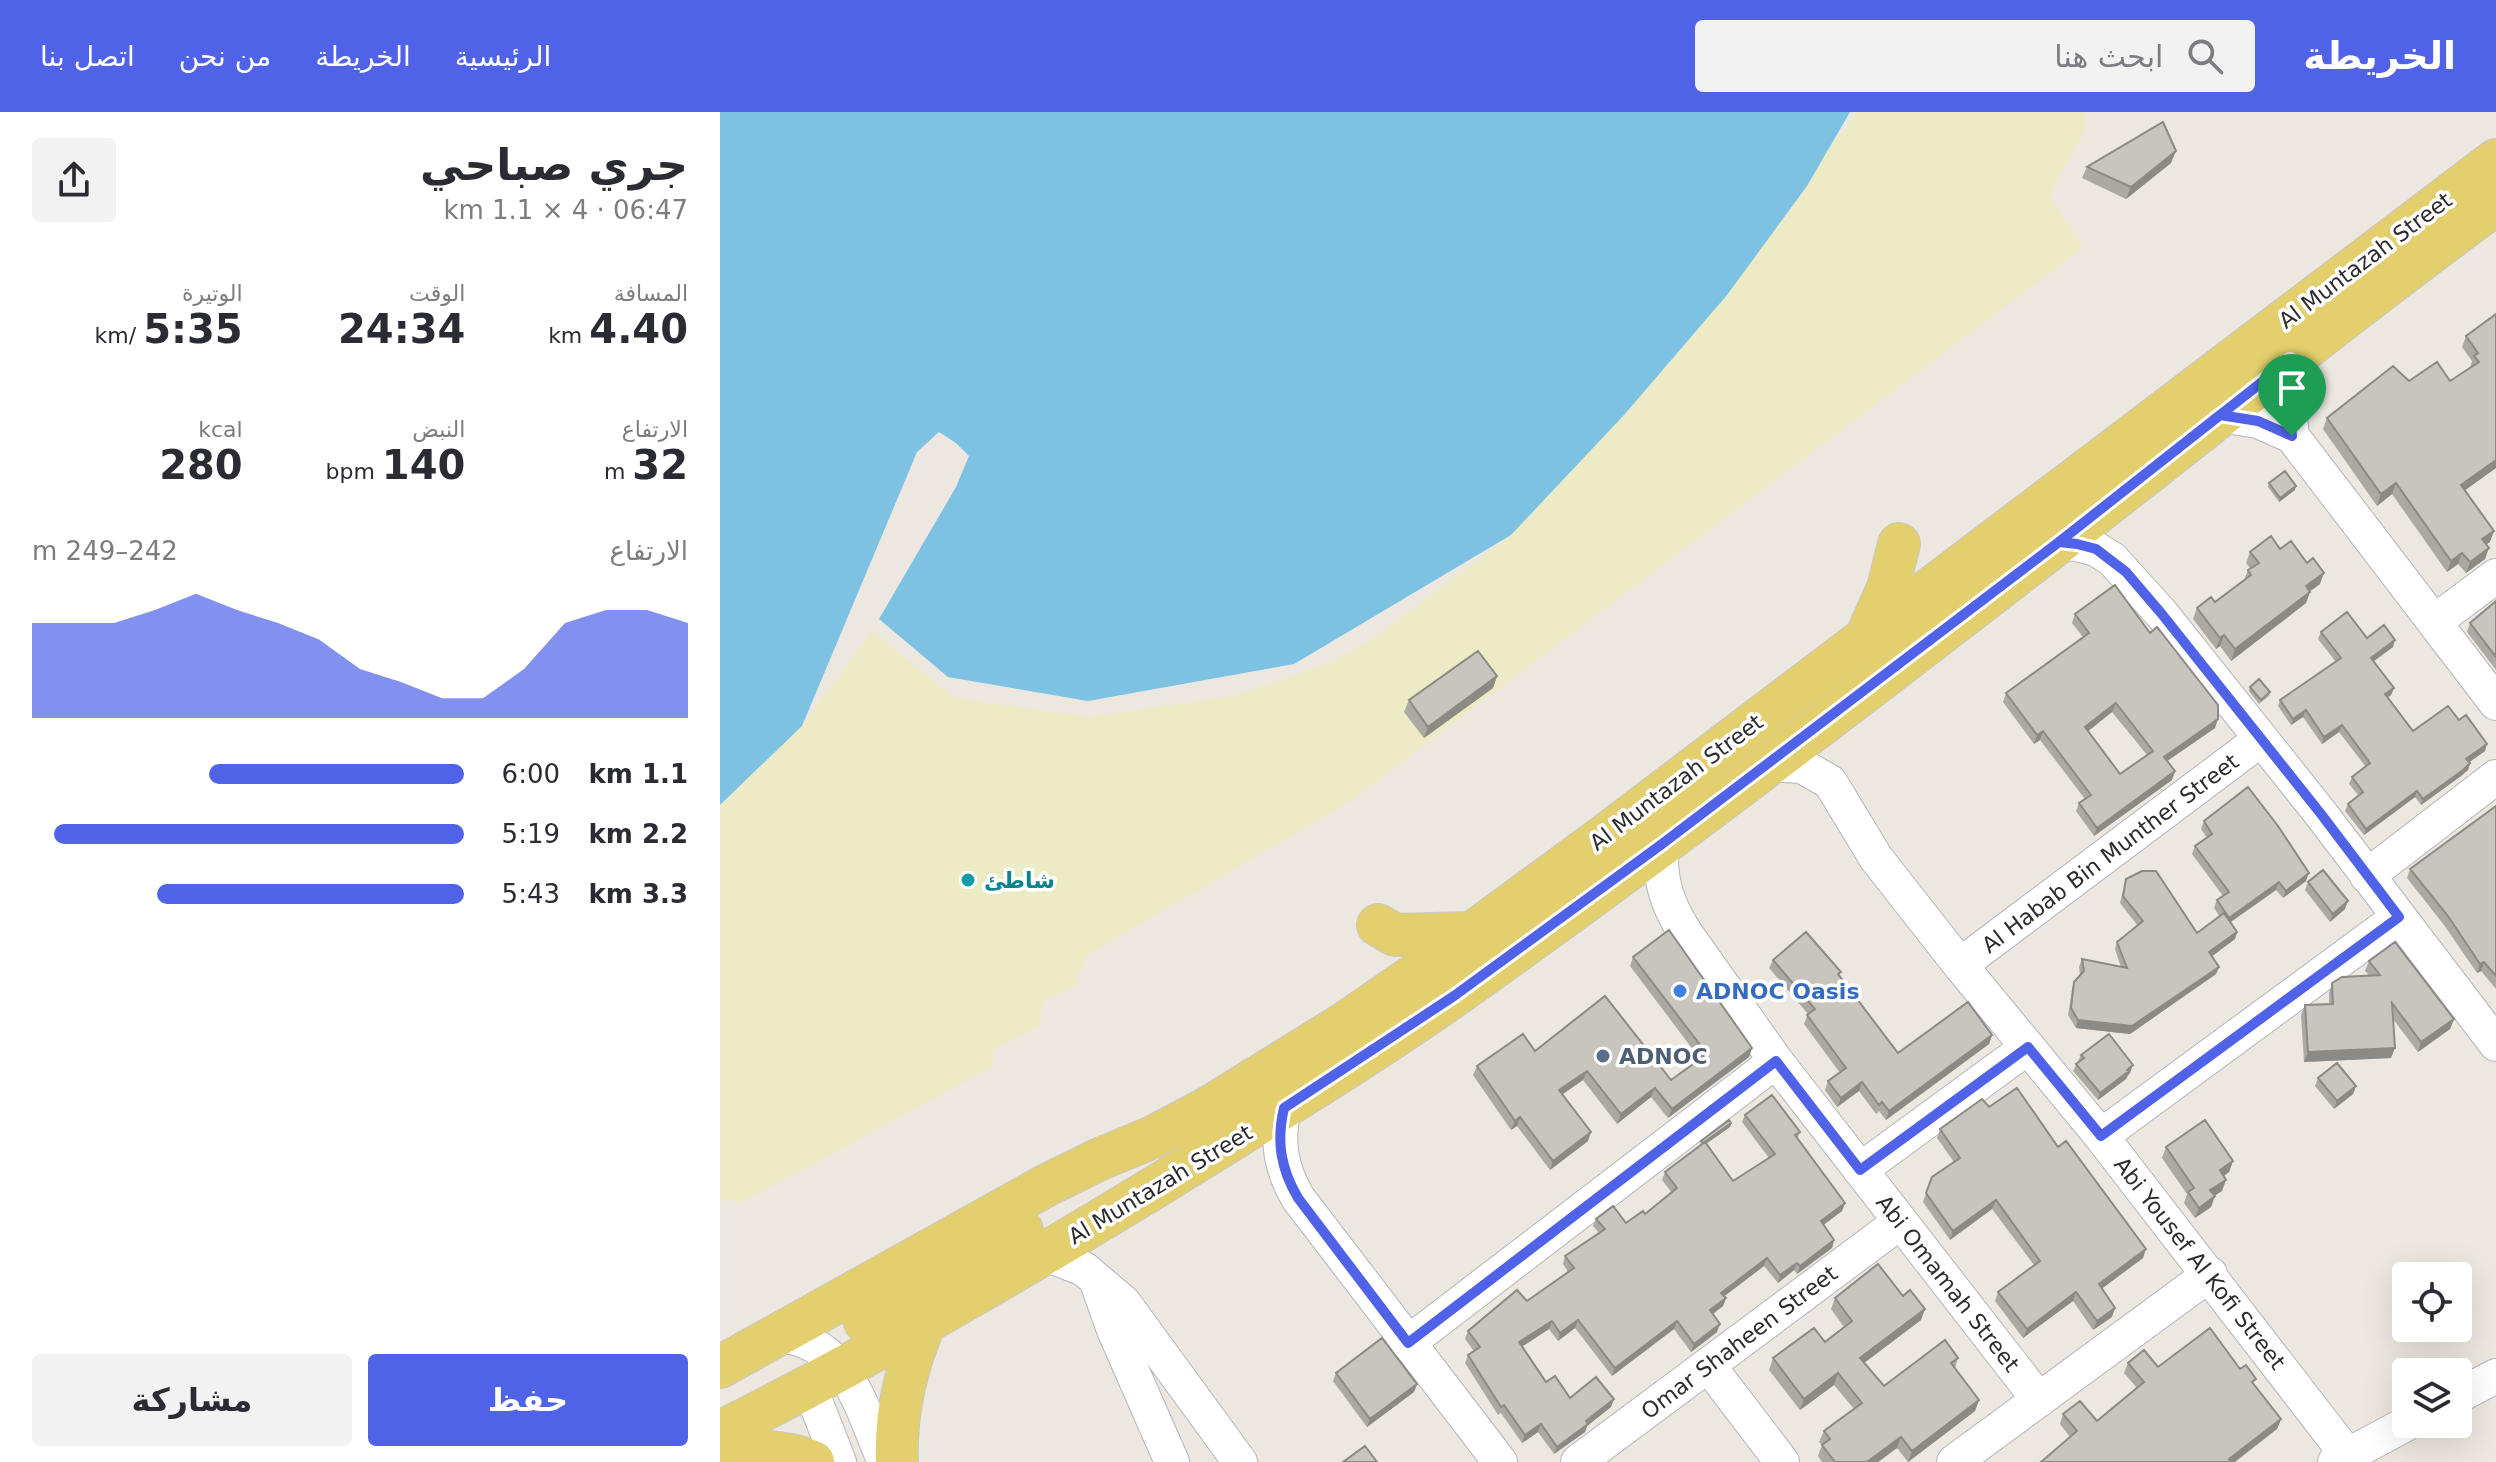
<!DOCTYPE html>
<html lang="ar">
<meta charset="utf-8">
<style>
:root{--surface:#fff;--page:#f2f2f3;--text:#2b2b33;--muted:#7c7c81;--accent:#5063e8}
body{margin:0;font-family:"DejaVu Sans",Cairo,sans-serif;background:var(--page);color:var(--text);direction:rtl;height:100vh;display:flex;flex-direction:column;font-size:30px;white-space:nowrap}
*{box-sizing:border-box;margin:0}
p{font-size:26px;color:var(--muted)}
.icon{flex:none;width:44px;height:44px;fill:none;stroke:currentColor;stroke-width:2;stroke-linecap:round;stroke-linejoin:round}
.map{position:relative;flex:1;overflow:hidden;direction:ltr}
.side{display:flex;flex-direction:column;background:var(--surface);width:720px}
.side>*{flex:none}
.tools{position:absolute;left:1672px;top:1150px;display:grid;gap:16px}
.tools a{display:grid;place-items:center;width:80px;height:80px;border-radius:8px;background:var(--surface);box-shadow:0 8px 32px #0002;font-size:40px}
.pin{position:absolute;display:grid;place-items:center;width:68px;height:68px;color:#fff;margin:-82px -34px;border-radius:50% 50% 50% 0;rotate:-45deg;box-shadow:0 0 8px #0007}
.pin .icon{rotate:45deg}
.round{display:grid;place-items:center;flex:none;width:84px;height:84px;border-radius:8px;background:var(--page)}
.headline{display:flex;align-items:center;justify-content:space-between;height:136px;padding:0 32px}
h1{font-size:44px;font-weight:700;line-height:60px}
.metrics{display:grid;grid-template-columns:repeat(3,1fr);gap:12px;height:136px;padding:8px 32px}
.metrics div{display:grid;align-content:center}
.metrics b{font-size:40px;font-weight:700}
.metrics small{font-size:22px;font-weight:400}
.metrics p{font-size:22px}
.chart{height:224px;padding:16px 32px}
.chart p{display:flex;justify-content:space-between}
.chart svg{width:100%;height:144px;margin-top:8px;fill:var(--accent);opacity:.7}
.button{display:flex;gap:16px;margin-top:auto;padding:16px 32px}
.button a{flex:1;height:92px;border-radius:8px;background:var(--accent);color:#fff;font-size:32px;font-weight:700;line-height:92px;text-align:center}
.button a+a{background:var(--page);color:var(--text)}
ul{padding:0 32px;list-style:none;font-size:26px}
li{display:grid;grid-template-columns:128px 96px 1fr;align-items:center;height:60px}
li i{height:20px;border-radius:10px;background:var(--accent)}
header{display:flex;align-items:center;gap:48px;box-sizing:border-box;height:112px;padding:0 40px;background:var(--accent);color:#fff}
header strong{font-size:38px}
nav{display:flex;gap:44px;margin-inline-start:auto;font-size:28px}
.search{width:560px;height:72px;background:var(--page);display:flex;align-items:center;gap:20px;box-sizing:border-box;padding:0 28px;border-radius:8px;color:var(--muted);font-size:30px}
main{display:flex;flex:1;min-height:0}
.map>svg:first-child{display:block}
.sand{fill:#edeac6}
.water{fill:#7dc2e3}
.lines{fill:none;stroke-linecap:round;stroke-linejoin:round}
.minor-casing{stroke:#b3b4be;stroke-width:36}
.major-casing{stroke:#c8c8c8;stroke-width:44}
.minor{stroke:#fff;stroke-width:34}
.major{stroke:#e3cf6d;stroke-width:42}
.wall{fill:#aca9a3;fill-rule:evenodd}
.shaded-wall{fill:#8c8a85}
.building{fill:#c8c5be;stroke:#8c8a85;stroke-width:2;fill-rule:evenodd}
.route-casing{stroke:#fff;stroke-width:16}
.route{stroke:#5063e8;stroke-width:10}
.culture-dot{fill:#0f9aa8;stroke:#fff;stroke-width:3}
.shop-dot{fill:#3f7fe0;stroke:#fff;stroke-width:3}
.service-dot{fill:#5c6f8a;stroke:#fff;stroke-width:3}
.labels{text-anchor:middle;stroke-width:7;stroke-linejoin:round;paint-order:stroke}
.street-label{font-size:22px;fill:#2c2c2c;stroke:#fff}
.culture-label{font-size:22px;font-weight:bold;fill:#0d838f;stroke:#fff;text-anchor:start}
.shop-label{font-size:22px;font-weight:bold;fill:#366cbe;stroke:#fff;text-anchor:start}
.service-label{font-size:22px;font-weight:bold;fill:#4e5e75;stroke:#fff;text-anchor:start}
</style>
<header>
<strong>الخريطة</strong>
<div class="search"><svg class="icon" aria-label="search" viewBox="0 0 24 24"><circle cx="10" cy="10" r="6"/><path d="M15 15l6 6"/></svg>ابحث هنا</div>
<nav><a>الرئيسية</a><a>الخريطة</a><a>من نحن</a><a>اتصل بنا</a></nav>
</header>
<main>
<div class="map">
<svg width="1776" height="1350" viewBox="0 0 1776 1350">
<rect width="100%" height="100%" fill="#ece7df"/>
<!-- sand -->
<path class="sand" d="M1139,0H1365V18L1329,83L1363,136L629,690L367,843L354,875L324,889L319,914L273,938L274,954L23,1090L0,1087V693L82,614L152,519L235,586L369,605L514,584L610,551L653,527L791,423L904,303L1007,183L1087,74L1104,42Z"/>
<!-- water -->
<path class="water" d="M0,0H1130L1087,74L1007,183L904,303L791,423L574,552L368,589L228,565L159,507L236,375L249,344L236,331L219,320L197,340L82,614L0,693Z"/>
<g class="lines">
<!-- minor casing -->
<g class="minor-casing">
<path id="minor" d="M1570,248L1568,287L1572,324
M1500,303L1538,309L1572,324L1776,591
M1339,430L1357,432L1376,437L1392,447L1441,501L1601,702L1776,932
M1714,510L1776,464
M1047,652L1082,654L1110,670L1156,746L1240,853L1381,1024L1628,1344
M942,732C938,765 947,792 964,819L1056,949L1319,1288
M1647,764L1776,665
M1240,853L1540,628
M564,996C556,1030 561,1057 578,1086L780,1350
M1381,1024L1679,805
M1140,1058L1308,935
M325,1142L364,1157L404,1191L520,1350
M377,1170L394,1218L452,1350
M58,1223C127,1228 141,1296 165,1350
M688,1231L1056,949
M988,1253L1062,1350
M90,1276L119,1350
M1738,1284L1776,1264
M858,1350L1180,1110
M1234,1350L1490,1162
M1615,1350L1686,1312"/>
</g>
<!-- major casing -->
<g class="major-casing">
<path id="major" d="M1148,521L1168,476L1179,432
M658,813L675,823L752,821
M145,1210L302,1118
M0,1255L327,1073L380,1047L433,1025L488,996L622,913L699,860L883,725L1776,48
M0,1320C152,1244 299,1158 445,1069C543,1008 643,948 738,881C941,737 1140,584 1338,431C1484,318 1627,201 1776,92
M0,1339C31,1340 64,1337 93,1350
M177,1350C175,1299 186,1254 206,1208"/>
</g>
<!-- minor -->
<use href="#minor" class="minor"/>
<!-- major -->
<use href="#major" class="major"/>
</g>
<!-- wall -->
<path class="wall" d="M1451,51L1406,87L1362,66L1367,55Z
M1776,202V356L1745,378L1770,430L1766,432L1765,447L1746,461L1738,452L1727,460L1672,382L1657,394L1603,317L1607,306L1689,269H1730L1750,255L1752,249L1742,235L1746,224Z
M1549,371L1575,378L1559,390L1548,375Z
M1560,437L1600,472L1590,479L1586,491L1511,549L1500,534L1496,537L1473,507L1477,496L1495,490L1524,468L1528,458L1530,456L1526,451L1530,440Z
M1776,489V558L1747,520L1750,511Z
M1355,502L1495,616L1447,649L1455,659L1452,668L1374,724L1356,699L1359,691L1365,687L1320,628L1314,632L1283,590L1286,581L1363,525L1352,511ZM1392,600L1427,643L1400,662L1368,619Z
M1601,520L1647,526L1673,535L1653,550L1674,576L1671,583L1668,585L1693,619L1739,608L1765,639L1749,650L1750,651L1748,658L1741,664L1701,693L1695,685L1644,723L1625,699L1628,692L1639,684L1629,672L1632,665L1646,655L1619,620L1602,632L1583,605L1571,613L1558,594L1560,588L1616,550L1598,527Z
M777,564L773,576L704,626L684,600L689,588Z
M1530,575L1550,580L1549,584L1539,592L1529,579Z
M1776,694V877L1761,859L1757,861L1724,813L1687,766L1690,757Z
M1484,709L1586,769L1563,786L1556,778L1511,810L1517,820L1515,827L1492,844L1499,855L1496,862L1410,922L1356,916L1348,903L1352,878L1354,870L1360,863L1359,855L1362,847L1401,855L1395,837L1397,830L1418,814L1400,791L1406,767L1477,821L1500,805L1494,796L1497,788L1503,784L1472,742L1475,734L1487,726L1481,717Z
M1588,770L1625,797L1610,810L1585,778Z
M913,845L1032,936L1029,945L948,1006L931,985L897,1012L863,968L842,983L868,1029L830,1058L797,1014L791,1018L753,963L757,954L815,939L951,968L980,947L910,854Z
M1053,848L1119,863L1178,941L1272,923L1269,932L1166,1008L1159,999L1156,1002L1139,979L1117,995L1105,978L1108,969L1120,961L1084,912L1088,902L1049,856Z
M1649,849L1734,907L1730,917L1698,940L1673,907L1671,946L1584,950L1581,903L1585,893L1609,892V881L1612,871L1649,863L1645,859Z
M1361,943L1410,961L1408,963L1406,967L1378,988L1353,959Z
M1598,966L1636,974L1633,982L1614,997L1595,974Z
M1269,995L1338,1035L1423,1146L1382,1176L1392,1205L1373,1218L1353,1189L1303,1226L1275,1189L1278,1180L1314,1153L1272,1097L1230,1128L1203,1090L1212,1065L1234,1050L1217,1026L1220,1017Z
M1025,1003L1080,1020L1077,1027L1125,1091L1122,1099L1103,1113L1114,1128L1112,1136L1077,1162L1074,1158L1058,1171L1044,1154L1004,1184L1006,1186L1003,1194L993,1202L997,1220L971,1240L954,1217L892,1264L855,1216L838,1229L829,1217L802,1234L826,1270L850,1286L891,1295L867,1314L865,1320L834,1342L818,1320L802,1331L781,1301L778,1303L745,1251L748,1243L754,1239L745,1227L748,1219L807,1189L848,1160L843,1152L845,1144L879,1121L873,1114L876,1107L906,1111L925,1102L952,1081L942,1068L945,1060L980,1034L981,1029L1011,1011L1010,1015L986,1032L1013,1069L1049,1046L1022,1010Z
M1446,1035L1513,1049L1509,1060L1504,1064L1502,1079L1494,1084L1491,1095L1475,1106L1464,1091L1467,1082L1442,1046Z
M1115,1186L1201,1208L1144,1251L1164,1274L1238,1246L1235,1256L1259,1288L1255,1299L1188,1350L1177,1336L1158,1350H1102L1098,1344L1102,1333L1099,1330L1104,1319L1134,1297L1114,1273L1080,1298L1049,1258L1053,1246L1105,1230L1124,1215L1111,1197Z
M1408,1251L1438,1255L1520,1257L1561,1307L1557,1317L1350,1325L1340,1312L1343,1302L1377,1309L1417,1276L1404,1261Z
M616,1261L697,1272L694,1280L647,1315L613,1269Z"/>
<!-- shaded-wall -->
<path class="shaded-wall" d="M1456,39L1451,51L1406,87L1411,75Z
M1776,348V356L1737,384L1741,373Z
M1676,371L1672,382L1657,394L1661,382Z
M1576,374L1575,378L1559,390L1560,386Z
M1774,419L1770,430L1758,438L1762,427Z
M1769,436L1765,447L1746,461L1750,450Z
M1742,441L1738,452L1727,460L1731,449Z
M1604,461L1600,472L1582,485L1586,474Z
M1590,480L1586,491L1511,549L1515,537Z
M1504,523L1500,534L1496,537L1500,526Z
M1675,528L1673,535L1648,553L1651,546Z
M777,564L773,576L704,626L708,615Z
M1674,576L1671,583L1663,589L1665,582Z
M1396,591L1392,600L1362,624L1365,615Z
M1586,598L1583,605L1571,613L1573,607Z
M1498,607L1495,616L1440,654L1444,645Z
M1622,613L1619,620L1602,632L1604,625Z
M1323,619L1320,628L1314,632L1317,623Z
M1767,632L1765,639L1744,654L1746,647Z
M1750,651L1748,658L1741,664L1701,693L1703,687Z
M1455,659L1452,668L1374,724L1377,716Z
M1697,679L1695,685L1644,723L1646,717Z
M1589,761L1586,769L1563,786L1566,779Z
M1559,770L1556,778L1506,813L1509,806Z
M1628,789L1625,797L1610,810L1613,802Z
M1517,820L1515,827L1487,848L1489,840Z
M1764,850L1761,859L1757,861L1760,852Z
M1499,855L1496,862L1410,922L1356,916L1358,908Z
M1734,907L1730,917L1698,940L1701,930Z
M1272,923L1269,932L1166,1008L1169,999Z
M1032,936L1029,945L948,1006L952,997Z
M1675,936L1671,946L1584,950L1588,940Z
M1413,953L1410,961L1408,963L1406,967L1378,988L1380,981Z
M867,959L863,968L835,987L839,978Z
M1142,970L1139,979L1117,995L1121,986Z
M1636,974L1633,982L1614,997L1617,989Z
M935,976L931,985L897,1012L901,1002Z
M800,1005L797,1014L791,1018L795,1009Z
M1011,1011L1010,1015L981,1035L983,1031Z
M871,1020L868,1029L830,1058L833,1049Z
M1513,1049L1509,1060L1496,1069L1500,1058Z
M1506,1068L1502,1079L1486,1089L1490,1078Z
M1495,1084L1491,1095L1475,1106L1479,1096Z
M1276,1088L1272,1097L1230,1128L1233,1119Z
M1125,1091L1122,1099L1098,1117L1101,1109Z
M1114,1128L1112,1136L1077,1162L1080,1154Z
M1426,1137L1423,1146L1376,1181L1379,1172Z
M1047,1146L1044,1154L998,1189L1001,1181Z
M1077,1151L1074,1158L1058,1171L1060,1163Z
M1356,1180L1353,1189L1303,1226L1307,1217Z
M1006,1186L1003,1194L987,1206L990,1198Z
M1395,1196L1392,1205L1373,1218L1377,1209Z
M1205,1197L1201,1208L1136,1257L1140,1246Z
M858,1208L855,1216L838,1229L840,1221Z
M832,1209L829,1217L797,1238L799,1230Z
M957,1209L954,1217L892,1264L895,1256Z
M1000,1212L997,1220L971,1240L974,1232Z
M1118,1261L1114,1273L1080,1298L1084,1287Z
M697,1272L694,1280L647,1315L650,1307Z
M894,1287L891,1295L867,1314L865,1320L834,1342L837,1335Z
M1259,1288L1255,1299L1188,1350L1192,1339Z
M1561,1307L1557,1317L1515,1350H1508L1509,1347Z
M821,1312L818,1320L802,1331L805,1323Z
M1181,1325L1177,1336L1158,1350H1147Z"/>
<!-- building -->
<path class="building" d="M1443,10L1456,39L1411,75L1367,55Z
M1776,202V348L1741,373L1774,419L1762,427L1769,436L1750,450L1742,441L1731,449L1676,371L1661,382L1607,306L1673,254L1689,269L1717,250L1730,269L1759,250L1754,244L1758,241L1746,224Z
M1565,359L1576,374L1560,386L1549,371Z
M1551,424L1560,437L1571,429L1587,451L1593,446L1604,461L1586,474L1590,480L1515,537L1504,523L1500,526L1477,496L1491,485L1495,490L1531,463L1528,458L1539,451L1530,440Z
M1395,473L1430,521L1437,515L1498,593V607L1444,645L1455,659L1377,716L1359,691L1371,683L1323,619L1317,623L1286,581L1369,521L1355,502ZM1396,591L1433,639L1400,662L1365,615Z
M1776,489V545L1750,511Z
M1627,500L1647,526L1664,513L1675,528L1651,546L1674,576L1665,582L1693,619L1728,594L1739,608L1746,603L1767,632L1746,647L1750,651L1743,658L1703,687L1697,679L1646,717L1628,692L1643,680L1632,665L1650,651L1622,613L1604,625L1586,598L1573,607L1560,588L1621,546L1601,520Z
M758,539L777,564L708,615L689,588Z
M1539,567L1550,580L1541,588L1530,575Z
M1528,675L1558,714L1589,761L1566,779L1559,770L1509,806L1497,788L1509,780L1475,734L1492,722L1484,709Z
M1776,694V864L1764,850L1760,852L1728,804L1690,757Z
M1603,758L1628,789L1613,802L1588,770Z
M1422,759H1436L1477,821L1504,801L1517,820L1489,840L1499,855L1412,914L1358,908L1351,896L1354,870L1364,859L1362,847L1407,856L1397,830L1423,809L1403,784L1406,767Z
M949,818L1032,936L952,997L935,976L901,1002L867,959L839,978L871,1020L833,1049L800,1005L795,1009L757,954L803,922L815,939L885,884L951,968L987,942L913,845Z
M1086,820L1121,860L1118,862L1178,941L1248,890L1272,923L1169,999L1162,990L1159,993L1142,970L1121,986L1108,969L1126,956L1087,903L1095,897L1053,848Z
M1675,830L1734,907L1701,930L1672,891L1675,936L1588,940L1585,893L1613,892L1612,871L1622,865L1660,863L1649,849Z
M1389,922L1413,953L1407,958L1409,959L1380,981L1356,952L1364,946L1361,943Z
M1617,951L1636,974L1617,989L1598,966Z
M1297,976L1338,1035L1346,1029L1426,1137L1379,1172L1395,1196L1377,1209L1356,1180L1307,1217L1278,1180L1320,1149L1276,1088L1233,1119L1206,1081L1212,1065L1240,1046L1220,1017L1262,987L1269,995Z
M1052,983L1080,1020L1075,1023L1125,1091L1101,1109L1114,1128L1080,1154L1077,1151L1060,1163L1047,1146L1001,1181L1006,1186L990,1198L1000,1212L974,1232L957,1209L895,1256L858,1208L840,1221L832,1209L799,1230L826,1270L835,1264L850,1286L876,1265L894,1287L866,1309L868,1312L837,1335L821,1312L805,1323L784,1293L781,1295L748,1243L760,1235L748,1219L797,1178L807,1189L854,1156L845,1144L885,1117L876,1107L893,1094L906,1111L923,1099L925,1102L957,1076L945,1060L985,1030L1013,1069L1055,1042L1025,1003Z
M1009,1008L1011,1011L983,1031L981,1029Z
M1485,1008L1513,1049L1500,1058L1506,1068L1490,1078L1495,1084L1479,1096L1468,1080L1474,1076L1446,1035Z
M1158,1152L1183,1184L1190,1178L1205,1197L1140,1246L1164,1274L1225,1228L1238,1246L1231,1251L1259,1288L1192,1339L1181,1325L1147,1350H1115L1102,1333L1110,1327L1104,1319L1142,1291L1118,1261L1084,1287L1053,1246L1094,1216L1105,1230L1132,1209L1115,1186Z
M1490,1216L1520,1257L1526,1253L1536,1267L1532,1270L1561,1307L1509,1347L1511,1350H1321L1357,1319L1343,1302L1360,1289L1377,1309L1424,1270L1408,1251L1424,1238L1438,1255Z
M662,1226L697,1272L650,1307L616,1261Z
M645,1334L657,1350H623Z"/>
<g class="lines">
<!-- route casing -->
<g class="route-casing">
<path id="route" d="M1572,324L1538,309L1500,303L1339,430L942,732L734,884L564,996C556,1030 561,1057 578,1086L688,1231L1056,949L1140,1058L1308,935L1381,1024L1679,805L1601,702L1441,501L1406,460L1376,437L1357,432L1339,430C1416,369 1493,309 1570,248L1568,287L1572,324"/>
</g>
<!-- route -->
<use href="#route" class="route"/>
</g>
<!-- markers -->
<circle class="culture-dot" cx="248" cy="768" r="8"/>
<circle class="shop-dot" cx="960" cy="879" r="8"/>
<circle class="service-dot" cx="883" cy="944" r="8"/>
<g class="labels">
<!-- street labels -->
<g class="street-label">
<text transform="translate(1645 148) rotate(-37)" y="8">Al Muntazah Street</text>
<text transform="translate(956 670) rotate(-37)" y="8">Al Muntazah Street</text>
<text transform="translate(1390 741) rotate(-37)" y="8">Al Habab Bin Munther Street</text>
<text transform="translate(440 1072) rotate(-31)" y="8">Al Muntazah Street</text>
<text transform="translate(1480 1151) rotate(52)" y="8">Abi Yousef Al Kofi Street</text>
<text transform="translate(1228 1171) rotate(52)" y="8">Abi Omamah Street</text>
<text transform="translate(1019 1230) rotate(-37)" y="8">Omar Shaheen Street</text>
</g>
<!-- culture labels -->
<g class="culture-label">
<text x="264" y="776">شاطئ</text>
</g>
<!-- shop labels -->
<g class="shop-label">
<text x="976" y="887">ADNOC Oasis</text>
</g>
<!-- service labels -->
<g class="service-label">
<text x="899" y="952">ADNOC</text>
</g>
</g>
</svg>
<div class="tools">
<a><svg class="icon" aria-label="locate" viewBox="0 0 24 24"><circle cx="12" cy="12" r="6"/><path d="M12 2v4M12 18v4M2 12h4M18 12h4"/></svg></a>
<a><svg class="icon" aria-label="layers" viewBox="0 0 24 24"><path d="M12 4l9 5-9 5-9-5zM3 14l9 5 9-5"/></svg></a>
</div>
<div class="pin" style="left:1572px;top:324px;background:#1e9e55"><svg class="icon" aria-label="arrive" viewBox="0 0 24 24"><path d="M6 21V4h12l-3 4 3 4H6"/></svg></div>
</div>
<section class="side">
<div class="headline"><div><h1>جري صباحي</h1><p>06:47 · 4 × 1.1 km</p></div><a class="round"><svg class="icon" aria-label="share" viewBox="0 0 24 24"><path d="M12 15V3M7 8l5-5 5 5M5 13v7h14v-7"/></svg></a></div>
<div class="metrics">
<div><p>المسافة</p><b>4.40<small> km</small></b></div>
<div><p>الوقت</p><b>24:34</b></div>
<div><p>الوتيرة</p><b>5:35<small> /km</small></b></div>
</div>
<div class="metrics">
<div><p>الارتفاع</p><b>32<small> m</small></b></div>
<div><p>النبض</p><b>140<small> bpm</small></b></div>
<div><p>kcal</p><b>280</b></div>
</div>
<div class="chart"><p><span>الارتفاع</span>242–249 m</p>
<svg viewBox="0 0 160 44" preserveAspectRatio="none"><path d="M0 44V15L10 15L20 15L30 11L40 6L50 11L60 15L70 20L80 29L90 33L100 38L110 38L120 29L130 15L140 11L150 11L160 15V44z"/></svg>
</div>
<ul>
<li><b>1.1 km</b>6:00<i style="width:59%"></i></li>
<li><b>2.2 km</b>5:19<i style="width:95%"></i></li>
<li><b>3.3 km</b>5:43<i style="width:71%"></i></li>
</ul>
<div class="button"><a>حفظ</a><a>مشاركة</a></div>
</section>
</main>
